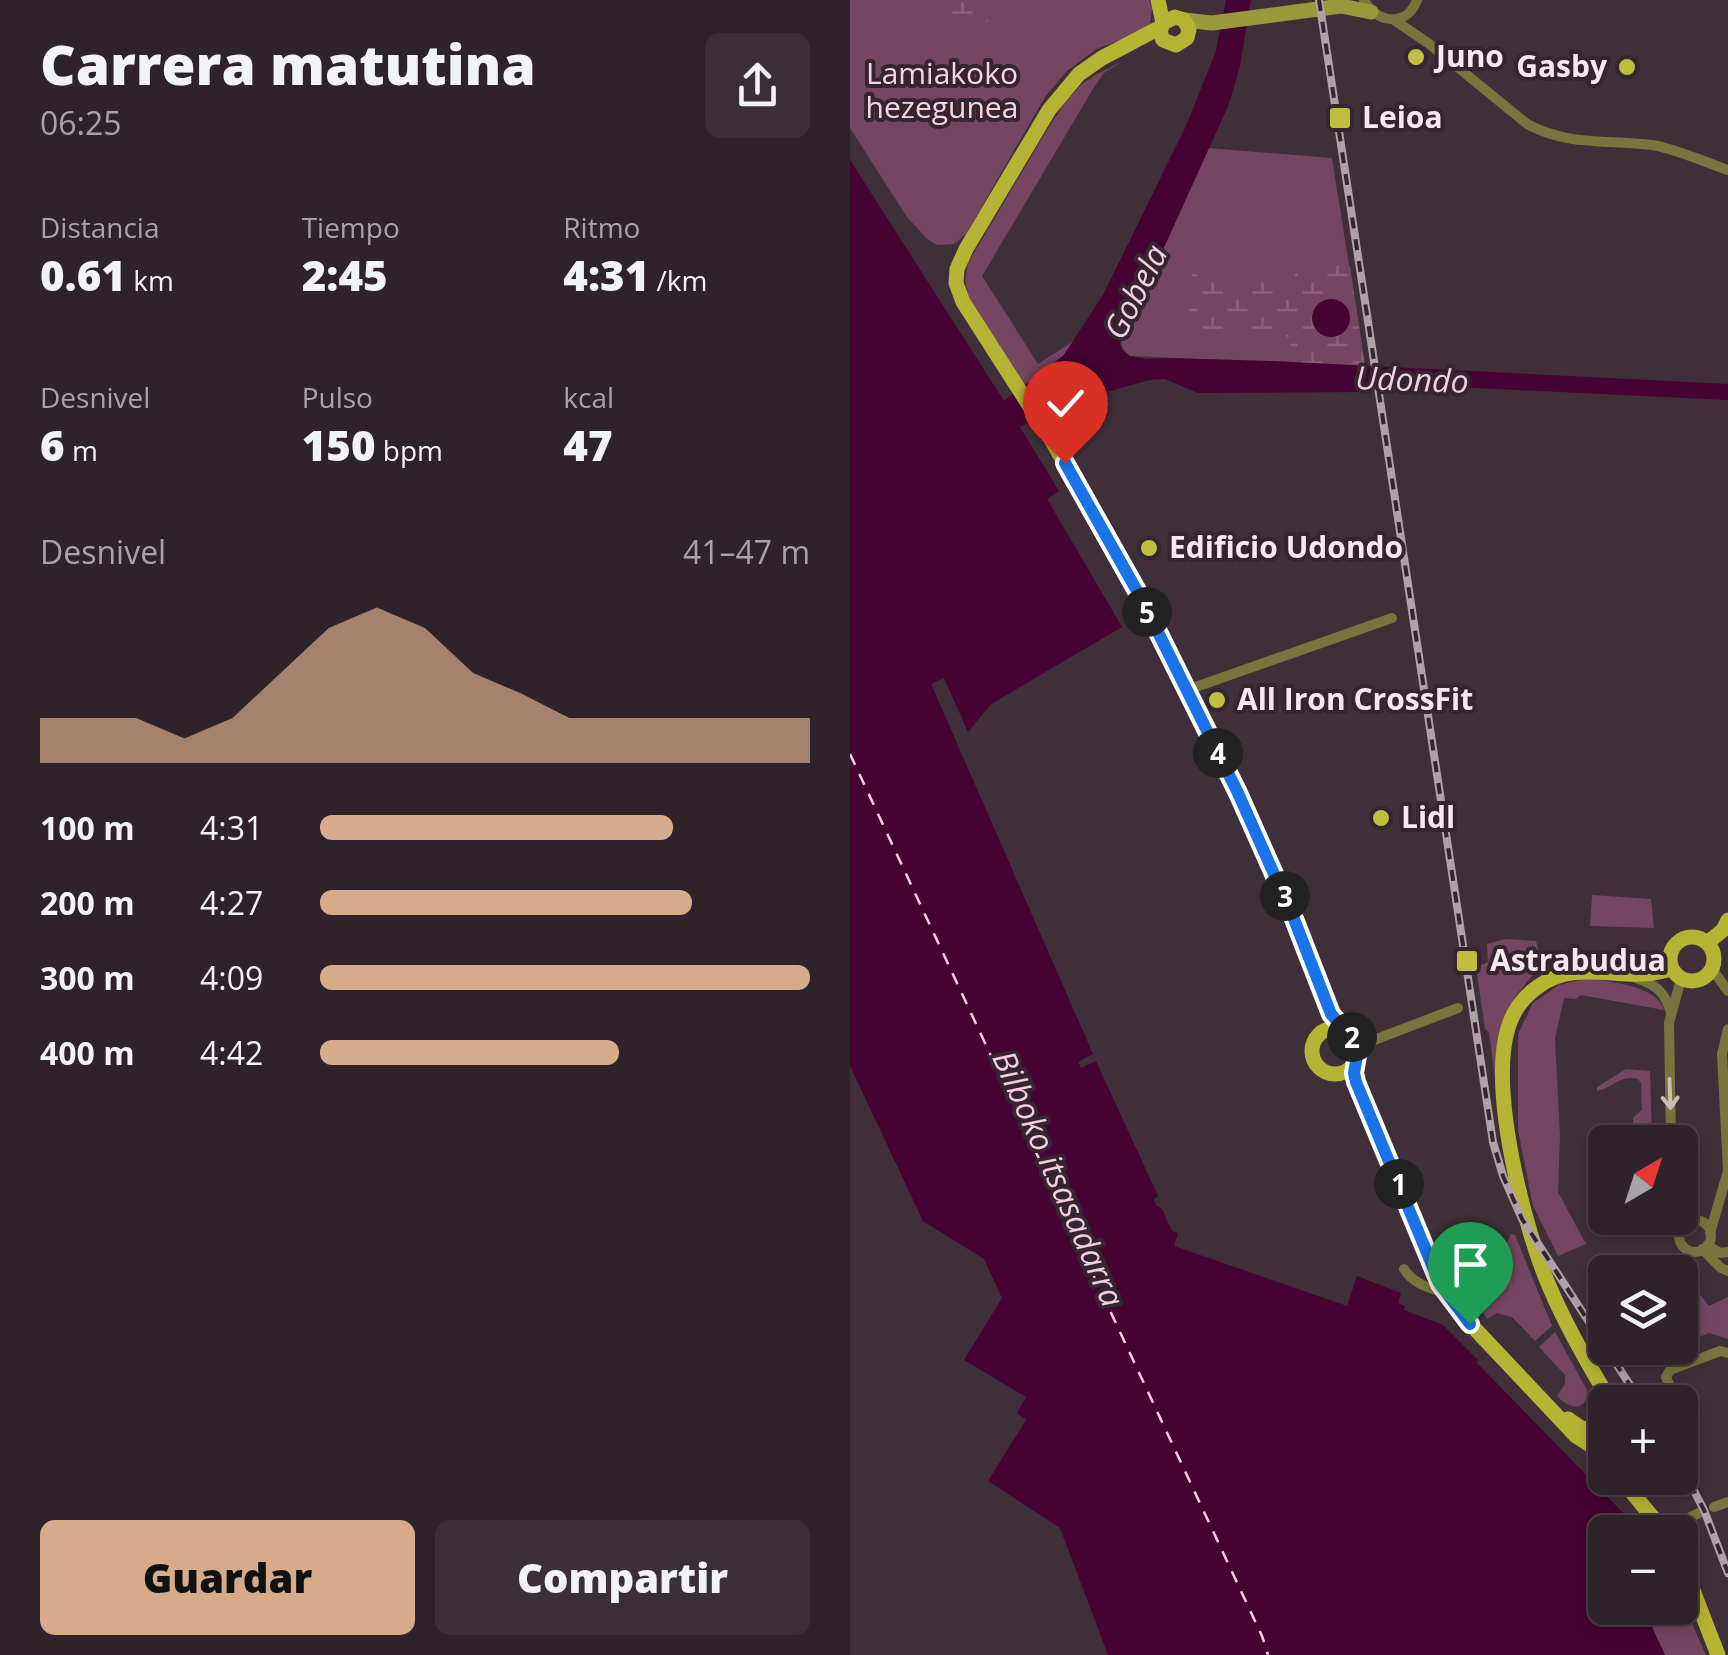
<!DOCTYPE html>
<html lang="es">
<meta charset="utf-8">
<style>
:root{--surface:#2f232a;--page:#3b2f36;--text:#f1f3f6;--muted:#a7a4a8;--line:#4a4047;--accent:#d6ab8b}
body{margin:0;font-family:"Open Sans",sans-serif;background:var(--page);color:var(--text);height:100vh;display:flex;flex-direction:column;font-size:38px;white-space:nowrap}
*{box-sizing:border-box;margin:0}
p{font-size:32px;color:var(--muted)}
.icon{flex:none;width:55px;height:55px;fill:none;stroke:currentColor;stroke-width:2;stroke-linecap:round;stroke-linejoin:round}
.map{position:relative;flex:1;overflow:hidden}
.side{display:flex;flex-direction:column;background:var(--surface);width:850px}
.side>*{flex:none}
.needle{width:65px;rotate:39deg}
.controls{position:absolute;left:738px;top:1125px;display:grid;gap:20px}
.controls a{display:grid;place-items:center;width:110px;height:110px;border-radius:15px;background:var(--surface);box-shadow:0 5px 15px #0003,0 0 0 2px var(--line);font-size:50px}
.pin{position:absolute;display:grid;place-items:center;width:85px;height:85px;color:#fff;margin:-102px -42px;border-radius:50% 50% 50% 0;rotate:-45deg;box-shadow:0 0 10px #0007}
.pin .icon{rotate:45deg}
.km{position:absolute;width:50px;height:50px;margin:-25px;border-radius:50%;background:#222;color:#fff;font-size:28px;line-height:50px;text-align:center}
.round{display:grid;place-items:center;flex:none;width:105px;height:105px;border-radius:15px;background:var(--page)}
.head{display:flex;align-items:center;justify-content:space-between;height:170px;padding:0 40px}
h1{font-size:55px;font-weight:800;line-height:75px}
.figures{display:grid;grid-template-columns:repeat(3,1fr);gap:15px;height:170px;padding:10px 40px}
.figures div{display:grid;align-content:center}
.figures b{font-size:42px;font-weight:800}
.figures small{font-size:28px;font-weight:400}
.figures p{font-size:28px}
.chart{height:280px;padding:20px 40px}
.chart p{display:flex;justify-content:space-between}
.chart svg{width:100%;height:180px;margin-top:10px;fill:var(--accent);opacity:.7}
.button{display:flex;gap:20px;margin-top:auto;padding:20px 40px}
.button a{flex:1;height:115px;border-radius:15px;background:var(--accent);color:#111;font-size:40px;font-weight:800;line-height:115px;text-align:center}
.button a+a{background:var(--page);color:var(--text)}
ul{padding:0 40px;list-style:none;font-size:32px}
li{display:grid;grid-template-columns:160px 120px 1fr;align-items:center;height:75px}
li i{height:25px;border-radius:12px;background:var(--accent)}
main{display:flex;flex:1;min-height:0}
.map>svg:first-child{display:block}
.green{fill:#754662}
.wetland{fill:url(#wetland-marsh)}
.water{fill:#450232}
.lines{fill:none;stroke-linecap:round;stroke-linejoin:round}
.ferry{stroke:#f7cde4;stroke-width:2.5;stroke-dasharray:12 10;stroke-linecap:butt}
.street{stroke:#76753e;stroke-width:10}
.secondary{stroke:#9b983b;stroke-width:15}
.primary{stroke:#b7b333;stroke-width:15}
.rail-casing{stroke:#aea1a8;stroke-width:8}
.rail{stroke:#35252e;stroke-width:4;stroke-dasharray:11;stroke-linecap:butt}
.oneway{stroke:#c8c0b1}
.route-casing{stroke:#fff;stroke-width:20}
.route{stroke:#1a73e8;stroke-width:12}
.poi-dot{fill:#c2bd3f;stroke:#35252e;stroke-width:4}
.labels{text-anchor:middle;stroke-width:8;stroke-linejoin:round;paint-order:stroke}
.poi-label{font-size:30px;font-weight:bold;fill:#f4e9ef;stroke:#35252e;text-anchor:start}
.park-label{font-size:30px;fill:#fbd1e8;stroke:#35252e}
.water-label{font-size:32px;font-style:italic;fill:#f7cde4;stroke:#35252e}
</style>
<main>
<section class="side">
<div class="head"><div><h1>Carrera matutina</h1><p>06:25</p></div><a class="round"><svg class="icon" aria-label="share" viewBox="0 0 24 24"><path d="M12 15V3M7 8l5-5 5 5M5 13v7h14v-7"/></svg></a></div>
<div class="figures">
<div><p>Distancia</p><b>0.61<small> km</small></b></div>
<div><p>Tiempo</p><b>2:45</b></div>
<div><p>Ritmo</p><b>4:31<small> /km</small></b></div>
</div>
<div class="figures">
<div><p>Desnivel</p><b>6<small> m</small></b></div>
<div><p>Pulso</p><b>150<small> bpm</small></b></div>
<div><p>kcal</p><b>47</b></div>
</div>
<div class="chart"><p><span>Desnivel</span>41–47 m</p>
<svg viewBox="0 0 160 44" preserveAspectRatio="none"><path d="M0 44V33L10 33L20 33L30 38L40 33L50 22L60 11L70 6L80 11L90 22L100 27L110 33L120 33L130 33L140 33L150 33L160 33V44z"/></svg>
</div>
<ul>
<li><b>100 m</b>4:31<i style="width:72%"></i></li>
<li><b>200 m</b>4:27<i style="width:76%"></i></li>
<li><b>300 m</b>4:09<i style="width:100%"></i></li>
<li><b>400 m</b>4:42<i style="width:61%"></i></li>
</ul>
<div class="button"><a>Guardar</a><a>Compartir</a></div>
</section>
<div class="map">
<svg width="878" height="1655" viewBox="0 0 878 1655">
<defs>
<pattern id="wetland-marsh" width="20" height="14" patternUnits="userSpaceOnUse" patternTransform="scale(2.5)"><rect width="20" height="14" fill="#754662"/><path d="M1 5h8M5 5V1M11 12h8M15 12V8" fill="none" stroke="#896179"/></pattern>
</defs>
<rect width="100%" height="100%" fill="#3f2f38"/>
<!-- green -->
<path class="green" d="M0,0H299L302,9L300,24L288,34L246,49L216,72L195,97L116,234L104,244L87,245L77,239L57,217L0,128Z
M271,62L254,73L243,89L132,276L188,364L225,340L213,356L173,387L120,302L115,281L118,263L200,125L217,100L232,84L247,74Z
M358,148L482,158L515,366L280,356C270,348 270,343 273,331Z
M742,895L801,899L804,928L740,926Z
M655,939L686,941L692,963C681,978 668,991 659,1007C642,1035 647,1071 648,1102L639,1032L635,1029L626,967L638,962L637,944Z
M737,978C759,982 807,985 814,1010L731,995L725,999L714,998L705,1039L710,1136L708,1192L736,1244L708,1256L683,1206L668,1130V1034L683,1003L709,985Z
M776,1069L800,1071L802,1142H784L783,1118L792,1110L791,1083L788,1079C770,1074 763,1088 747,1091V1087Z
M661,1234L665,1235L702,1326L685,1341L662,1317L647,1313L637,1319L630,1308V1301Z
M840,1282L859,1306L878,1297V1339L859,1333L830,1345V1289Z
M705,1332L737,1390C738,1413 718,1409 707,1396L715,1384V1375L689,1347Z
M830,1597L856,1655H815L793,1608H830Z"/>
<!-- wetland -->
<path class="wetland" d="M103,0H152L133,28L94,16Z
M446,264L500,266L515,366L441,363L440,337L338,330L342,274L444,285Z"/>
<!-- water -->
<path class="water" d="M376,0H401L390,66L379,104L318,239L273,331L270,343L272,350L280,356L295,359L318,358L422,361L878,384V400L521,383L522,392L348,393L315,379L299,380L219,403L170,427L209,491L197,499L272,627L141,704L118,732L94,678L81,684L243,1054L228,1062L231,1068L246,1061L308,1196L304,1199L306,1205L312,1209L322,1231L328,1233L324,1246L497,1306L507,1276L551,1293L548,1303L555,1306L554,1310L593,1325L628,1360L626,1362L784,1524L770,1532H755V1608H793L815,1655H258L210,1528L138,1481L176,1420L167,1413L176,1397L114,1360L152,1298L134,1259L73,1221L0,1066V160L154,401L213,356L253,295L336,126L366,51Z
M462 318a19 19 0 1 1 38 0a19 19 0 1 1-38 0Z"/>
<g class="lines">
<!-- ferry -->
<path class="ferry" d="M0,754L412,1636L418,1655"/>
<!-- street -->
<path class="street" d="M514,0C525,23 557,28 567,0
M544,20L578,43L677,124C721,147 755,139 802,145C827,149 854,162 878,170
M337,690L542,618
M862,969L878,991
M783,977C805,984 815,991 821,1013
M503,1037L524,1040
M507,1057L524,1040L608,1008
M821,1142L819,1023L831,979
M829 1236a16 16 0 1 1 32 0a16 16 0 1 1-32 0Z
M860,1233L878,1171L872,1054L878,1029
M857,1245L870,1253L878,1252
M852,1249L871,1268L878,1271
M554,1269C563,1284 580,1288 595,1293
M826,1402L816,1377L820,1370L870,1351L878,1353
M830,1410L835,1420
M864,1507L878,1502
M815,1530L849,1513"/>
<!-- secondary -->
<path class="secondary" d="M334,20L362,23L491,6L521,12"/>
<!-- primary -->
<path class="primary" d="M308,0L313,23L310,32L313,40L326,45L337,38L339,29L334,20L325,17L313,23
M311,27L252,58L229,74L199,110L116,249L107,269L106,283L113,302L202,441L291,598L411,841L481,1013L488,1024L498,1032
M820 959a22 22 0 1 1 44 0a22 22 0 1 1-44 0Z
M857,943L873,930L878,920
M462 1051a23 23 0 1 1 46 0a23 23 0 1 1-46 0Z
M504,1063L506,1082L584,1272L609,1312L726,1436L743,1447
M761,1402C739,1366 717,1328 700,1288C674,1229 639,1090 658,1028C663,1011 674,996 689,986C730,956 778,986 822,968
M718,1419L731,1428L747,1430
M770,1478L809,1525L815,1530
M830,1557L868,1655"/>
<!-- rail casing -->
<g class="rail-casing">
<path id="rail" d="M469,0L643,1142L653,1176L672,1219L791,1402
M830,1464L854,1510L878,1573"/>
</g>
<!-- rail -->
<use href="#rail" class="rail"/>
</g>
<!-- one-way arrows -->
<defs><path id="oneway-shaft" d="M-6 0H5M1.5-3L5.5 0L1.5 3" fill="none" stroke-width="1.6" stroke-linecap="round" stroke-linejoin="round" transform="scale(2.5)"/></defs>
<use class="oneway" href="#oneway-shaft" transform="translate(820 1094) rotate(88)"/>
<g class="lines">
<!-- route casing -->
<g class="route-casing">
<path id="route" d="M215,463L291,598L388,793L444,919L481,1014L506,1043L508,1050L504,1073L506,1082L590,1284L620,1324"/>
</g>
<!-- route -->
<use href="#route" class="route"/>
</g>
<!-- markers -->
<g class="poi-dot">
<circle cx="566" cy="57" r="10"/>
<circle cx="777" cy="67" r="10"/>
<rect x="478" y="106" width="24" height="24" rx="5"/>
<circle cx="299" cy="548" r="10"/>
<circle cx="367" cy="700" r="10"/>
<circle cx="531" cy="818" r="10"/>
<rect x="605" y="949" width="24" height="24" rx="5"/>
</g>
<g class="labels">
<!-- poi labels -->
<g class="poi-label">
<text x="586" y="67">Juno</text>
<text x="757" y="77" text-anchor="end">Gasby</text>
<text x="512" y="128">Leioa</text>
<text x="319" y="558">Edificio Udondo</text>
<text x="387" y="710">All Iron CrossFit</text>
<text x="551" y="828">Lidl</text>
<text x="640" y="971">Astrabudua</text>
</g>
<!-- park labels -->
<g class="park-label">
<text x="92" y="84">Lamiakoko<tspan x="92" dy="34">hezegunea</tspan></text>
</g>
<!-- water labels -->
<g class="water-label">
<text transform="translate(286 292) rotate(-63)" y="11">Gobela</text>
<text transform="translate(562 380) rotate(2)" y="11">Udondo</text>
<text transform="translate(208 1179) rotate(66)" y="11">Bilboko itsasadarra</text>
</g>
</g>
</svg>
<div class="controls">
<a><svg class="needle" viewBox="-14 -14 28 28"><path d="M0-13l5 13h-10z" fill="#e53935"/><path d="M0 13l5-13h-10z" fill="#a7a4a8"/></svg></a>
<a><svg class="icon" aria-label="layers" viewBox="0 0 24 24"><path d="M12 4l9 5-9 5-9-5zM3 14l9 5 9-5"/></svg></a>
<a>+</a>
<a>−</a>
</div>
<div class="pin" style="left:620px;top:1324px;background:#1e9e55"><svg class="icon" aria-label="arrive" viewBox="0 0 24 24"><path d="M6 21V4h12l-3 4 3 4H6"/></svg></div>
<div class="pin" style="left:215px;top:463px;background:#d93025"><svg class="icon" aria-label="check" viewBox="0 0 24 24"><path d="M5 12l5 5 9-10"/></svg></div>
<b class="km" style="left:549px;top:1184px">1</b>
<b class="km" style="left:502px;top:1037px">2</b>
<b class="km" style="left:435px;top:896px">3</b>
<b class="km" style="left:368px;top:753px">4</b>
<b class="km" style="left:297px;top:612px">5</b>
</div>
</main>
